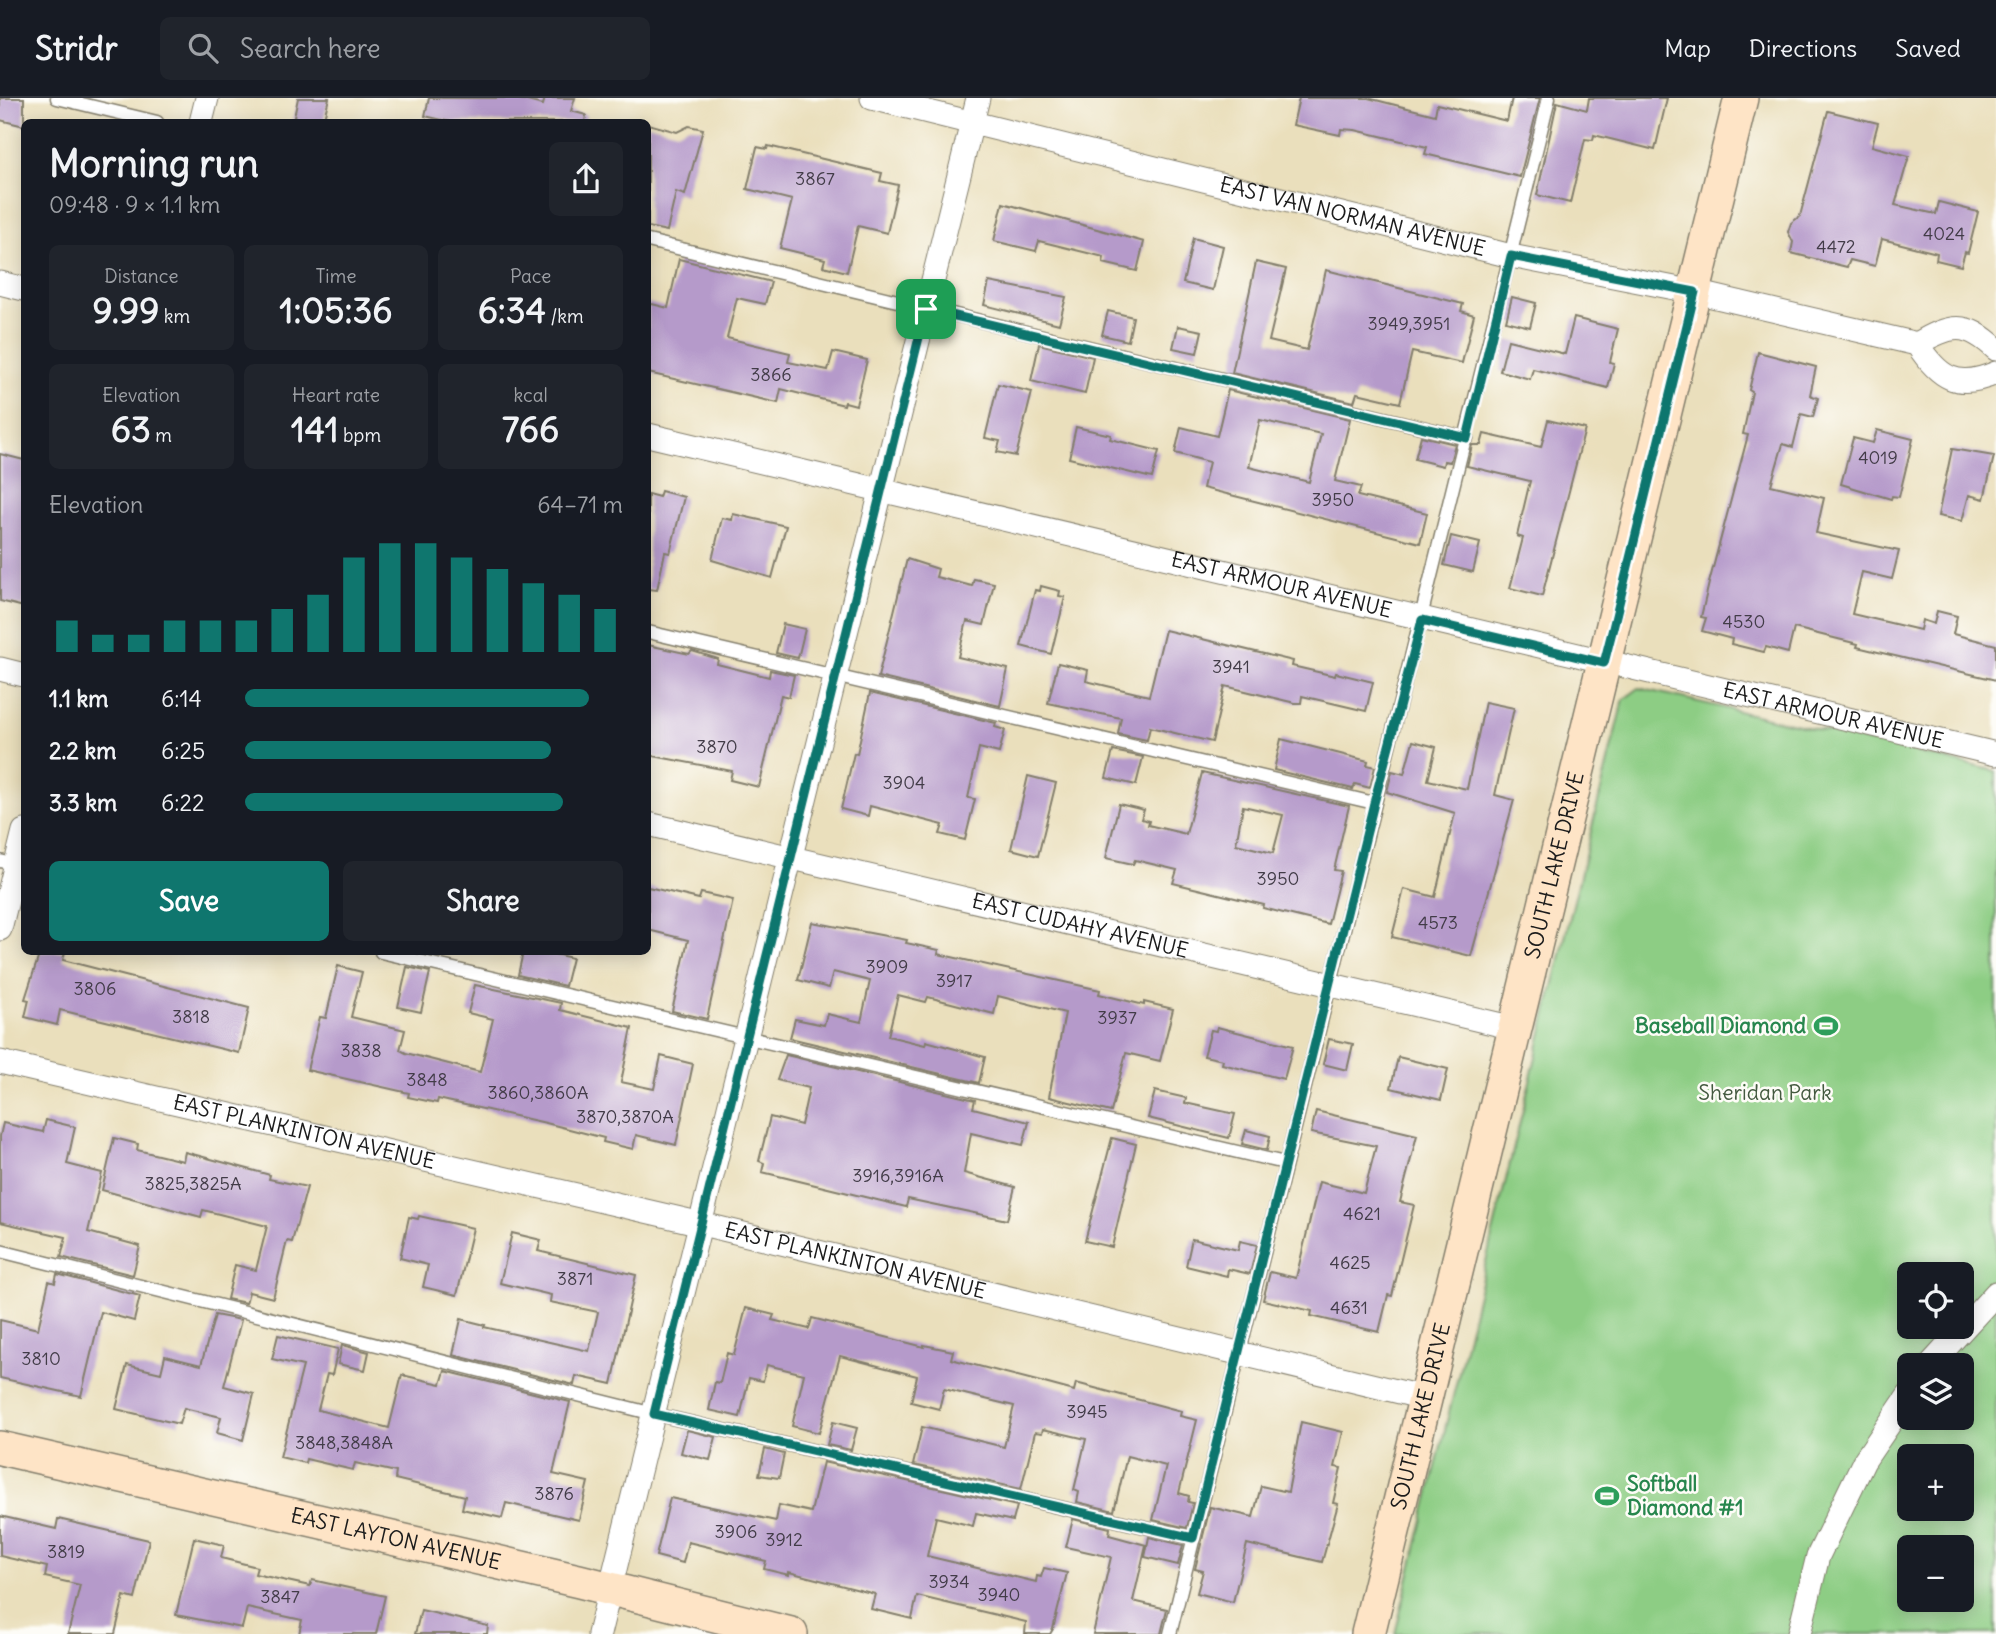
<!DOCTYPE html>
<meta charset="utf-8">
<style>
:root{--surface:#171b24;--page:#20242c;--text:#f1f3f6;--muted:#9ea1a6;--line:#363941;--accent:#0f766e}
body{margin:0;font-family:Delius,sans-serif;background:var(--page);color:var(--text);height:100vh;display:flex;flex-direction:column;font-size:26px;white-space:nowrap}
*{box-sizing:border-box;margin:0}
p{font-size:23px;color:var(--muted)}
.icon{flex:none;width:38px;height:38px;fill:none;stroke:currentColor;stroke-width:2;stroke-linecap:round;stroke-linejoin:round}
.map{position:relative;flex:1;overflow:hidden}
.side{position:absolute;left:21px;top:21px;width:630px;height:836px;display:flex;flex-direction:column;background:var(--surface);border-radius:10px;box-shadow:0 4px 18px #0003}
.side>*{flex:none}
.buttons{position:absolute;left:1897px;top:1164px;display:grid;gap:14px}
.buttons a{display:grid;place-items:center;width:77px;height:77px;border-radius:10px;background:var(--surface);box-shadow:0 4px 18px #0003;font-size:35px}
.pin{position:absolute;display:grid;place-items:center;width:60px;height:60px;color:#fff;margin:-30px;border-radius:14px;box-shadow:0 4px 10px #0006}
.round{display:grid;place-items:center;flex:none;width:74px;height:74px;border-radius:10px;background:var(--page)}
.head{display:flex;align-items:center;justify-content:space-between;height:119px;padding:0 28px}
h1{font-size:38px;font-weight:800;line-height:52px}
.metrics{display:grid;grid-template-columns:repeat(3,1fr);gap:10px;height:119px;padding:7px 28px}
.metrics div{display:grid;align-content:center;border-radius:10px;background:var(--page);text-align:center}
.metrics b{font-size:35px;font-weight:800}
.metrics small{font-size:19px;font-weight:400}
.metrics p{font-size:19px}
.chart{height:196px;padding:14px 28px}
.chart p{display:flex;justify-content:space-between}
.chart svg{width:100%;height:126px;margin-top:7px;stroke:var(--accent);stroke-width:6}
.action{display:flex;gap:14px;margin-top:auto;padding:14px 28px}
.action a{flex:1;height:80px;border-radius:10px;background:var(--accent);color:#fff;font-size:28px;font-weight:800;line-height:80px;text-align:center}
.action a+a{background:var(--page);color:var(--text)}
ul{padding:0 28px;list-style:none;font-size:23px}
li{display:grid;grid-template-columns:112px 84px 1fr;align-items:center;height:52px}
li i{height:18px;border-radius:9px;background:var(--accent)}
header{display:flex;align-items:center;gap:42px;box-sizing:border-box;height:98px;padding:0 35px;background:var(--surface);border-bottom:2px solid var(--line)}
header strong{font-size:33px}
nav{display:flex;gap:38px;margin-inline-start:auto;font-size:24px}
.search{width:490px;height:63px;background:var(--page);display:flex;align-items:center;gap:18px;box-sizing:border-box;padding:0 24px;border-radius:10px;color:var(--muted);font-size:26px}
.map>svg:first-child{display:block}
.green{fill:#8dcd84;stroke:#547450;stroke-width:2;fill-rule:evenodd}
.building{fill:#b59aca;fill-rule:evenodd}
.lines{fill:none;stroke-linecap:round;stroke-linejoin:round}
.lane-casing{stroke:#837e6c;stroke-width:15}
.street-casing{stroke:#837e6c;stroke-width:25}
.secondary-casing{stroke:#837e6c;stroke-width:36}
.lane{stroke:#fff;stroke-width:12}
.street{stroke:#fff;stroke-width:23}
.secondary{stroke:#fee4c6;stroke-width:33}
.route-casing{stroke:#fff;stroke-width:14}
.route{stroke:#0f766e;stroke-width:9}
.labels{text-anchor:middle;stroke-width:5;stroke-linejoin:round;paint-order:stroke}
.number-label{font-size:18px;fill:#423c48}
.street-label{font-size:21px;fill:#1c1c1c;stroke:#fdfcf7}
.leisure-label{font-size:21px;font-weight:bold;fill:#27864d;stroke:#fdfcf7;text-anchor:end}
.park-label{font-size:21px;fill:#445a40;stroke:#fdfcf7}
</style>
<header>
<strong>Stridr</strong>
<div class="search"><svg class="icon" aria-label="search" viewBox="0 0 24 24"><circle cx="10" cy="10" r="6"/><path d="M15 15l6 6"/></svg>Search here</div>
<nav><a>Map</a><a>Directions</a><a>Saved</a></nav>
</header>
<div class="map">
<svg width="1996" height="1536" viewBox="0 0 1996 1536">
<rect width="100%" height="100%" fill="#fdfcf7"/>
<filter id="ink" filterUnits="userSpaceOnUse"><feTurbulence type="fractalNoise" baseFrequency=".0143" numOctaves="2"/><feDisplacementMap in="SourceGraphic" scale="14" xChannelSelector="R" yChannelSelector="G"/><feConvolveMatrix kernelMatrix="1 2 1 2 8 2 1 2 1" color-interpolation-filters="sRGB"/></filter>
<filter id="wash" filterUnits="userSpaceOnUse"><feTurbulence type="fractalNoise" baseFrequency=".00686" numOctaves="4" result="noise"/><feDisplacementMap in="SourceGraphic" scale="28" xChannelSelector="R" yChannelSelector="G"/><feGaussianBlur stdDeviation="1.57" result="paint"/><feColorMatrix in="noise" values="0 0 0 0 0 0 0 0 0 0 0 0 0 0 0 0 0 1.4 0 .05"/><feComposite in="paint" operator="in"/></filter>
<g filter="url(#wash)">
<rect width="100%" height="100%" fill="#eadfbc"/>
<!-- green -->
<path class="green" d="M1639,590L1996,673V1536H1395L1623,602ZM1909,1176H1962V1228H1909ZM1909,1267H1962V1320H1909ZM1909,1358H1962V1410H1909ZM1909,1449H1962V1502H1909Z"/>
<g id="blocks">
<!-- building -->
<path class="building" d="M0,0H24V28L0,22Z
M298,0H329L323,24H293Z
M429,0H515L543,7L545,0H575L571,13L586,17L585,24H451L425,18Z
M1299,0H1368L1435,17L1437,6L1507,23L1512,0H1540L1520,79L1425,56L1427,49L1355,32L1341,31L1340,37L1293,27Z
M1589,0H1667L1655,52L1594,37L1593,42L1585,41L1570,105L1537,97L1557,4L1587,12Z
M1828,13L1878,25L1872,48L1909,58L1895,107L1936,116L1939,104L1978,114L1968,155L1965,154L1961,168L1936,162L1937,155L1882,141L1875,168L1850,162L1847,169L1791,155L1793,144L1788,134L1791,125L1800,118Z
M648,26L677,34L689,28L703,31L685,97L676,94L667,133L648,129Z
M768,48L882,75L880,83L898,87L887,135L858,128L847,174L823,168L825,161L780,150L792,102L747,91L757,49L767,51Z
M1003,105L1144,144L1137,173L1103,165L1104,159L1039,143L1036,153L994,143Z
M1193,140L1223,148L1213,192L1183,185Z
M679,161L771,184L765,206L737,200L727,240L790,255L788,264L828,272L833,254L867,262L856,307L845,304L844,307L781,291L778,305L648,275V205L668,210Z
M1256,164L1286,171L1269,243L1307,252L1326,172L1463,206L1461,213L1474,217L1462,265L1412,254L1400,305L1357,295L1354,304L1232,275Z
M989,184L1066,199L1059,226L984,207Z
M1512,199L1536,205L1530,229L1506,223Z
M1108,213L1133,219L1128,243L1102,237Z
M1574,220L1618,231L1610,264L1614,265L1608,290L1533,271L1530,281L1500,273L1508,242L1565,256Z
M1178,228L1202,233L1197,255L1173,250Z
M1039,246L1093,259L1085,296L1031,283Z
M1758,254L1816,269L1810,297L1818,300L1813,319L1801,316L1793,349L1783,346L1771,387L1824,400L1816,435L1899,453L1892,481L1862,474L1852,516L1920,532L1922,522L1934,526L1937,513L1957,518L1953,536L1996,547V582L1857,549L1858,546L1794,530L1788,555L1766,549L1764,554L1731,546L1732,541L1702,533L1706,520L1701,519L1709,485L1748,337L1743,336L1752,294L1749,292Z
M998,286L1032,294L1016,358L997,354L1000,343L985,340Z
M1228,292L1350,321L1335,383L1361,389L1358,398L1427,415L1420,445L1203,390L1209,364L1175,355L1181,329L1217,338ZM1260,322L1321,336L1309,384L1249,369Z
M1548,322L1585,331L1542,498L1510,490L1523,440L1517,438L1530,383L1467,368L1472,347H1481L1484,336L1541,349Z
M1076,329L1111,337L1110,341L1159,353L1152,380L1069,360Z
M1877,332L1913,341L1899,399L1892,398L1891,401L1841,386L1853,340L1873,345Z
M1421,338L1455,346L1450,364L1444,363L1443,368L1415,361Z
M1952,351L1994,358L1984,401L1969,397L1962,423L1938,418Z
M0,356L24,362V509L0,503Z
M661,393L684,399L670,455L665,454L657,492L648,491V396L659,399Z
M733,416L786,428L772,480L712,462L722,420L732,422Z
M1451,438L1480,445L1473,474L1444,467Z
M907,461L938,471L936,479L972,488L974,481L994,485L984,527L967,523L958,559L1008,571L1000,608L878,579Z
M1041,488L1060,493L1059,498L1065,499L1051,556L1021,548L1035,492L1040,493Z
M783,526L805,531L798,560L776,555Z
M1165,532L1293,563L1292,568L1335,578L1336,575L1373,584L1366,613L1302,598L1301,605H1295L1225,588L1212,644L1150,629L1147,642L1118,636L1121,620L1048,605L1058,565L1088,572L1086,583L1149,598Z
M648,547L689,556L692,553L718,561L717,566L769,579L770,572L794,577L789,599L781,597L759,689L730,682L732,673L648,657Z
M870,595L996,625L995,629L1005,632L999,655L979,650L968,700L975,701L965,742L940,736L943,727L870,708L868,718L841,711L854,655L857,656Z
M1485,604L1514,610L1495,697L1514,702L1471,858L1392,839L1404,791L1435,799L1455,715L1387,694L1392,673L1404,676L1413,643L1436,649L1428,682L1467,691Z
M1281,641L1368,663L1367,667L1375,669L1370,690L1355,686L1353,691L1274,672Z
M1113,653L1143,659L1136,687L1106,680Z
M1202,675L1349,708L1334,772L1341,773L1328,826L1263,810L1264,807L1173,785L1177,772L1135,762L1133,766L1106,760L1119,706L1144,712L1141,721L1149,723L1148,727L1186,736ZM1243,708L1283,717L1273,755L1236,746Z
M1028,678L1056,685L1038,758L1011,751Z
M648,789L699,801L701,795L733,802L707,921L672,913L688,842L648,832Z
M812,824L907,842L906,845L939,852L938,856L1100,892L1099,896L1144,907V904L1173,911L1160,963L1126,955L1111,1014L1049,999L1065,915L998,898L994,916L928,899L926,904L898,897L888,938L925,947L926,943L985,959L979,985L790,940L795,921L824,927L827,916L861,924L870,883L833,874L829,890L798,882Z
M40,854H65L63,862L249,910L239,955L60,912L57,927L25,919L29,902L25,901Z
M523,854H546L572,860L565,888L518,877Z
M338,868L362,874L351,919L405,932L400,952L406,955L480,974L493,921L468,915L475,887L561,905L560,912L632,930L621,984L654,991L661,958L693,966L676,1047L636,1037L633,1051L603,1044L604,1040L546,1025L438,1001L437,1005L408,999L409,995L307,972L320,919L326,920Z
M407,869L430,874L421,914L398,909Z
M1217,929L1293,948L1284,981L1222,966L1223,962L1204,958L1211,932L1216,933Z
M1329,941L1353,946L1347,972L1323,966Z
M786,957L975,1002L973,1010L1029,1024L1023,1047L971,1035L964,1075L1015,1089L1007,1122L908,1101L906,1109L762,1074L764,1065L759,1063L770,1019L801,1027L809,990L777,982Z
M1398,959L1448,971L1441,1002L1391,990Z
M1155,993L1186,1000L1185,1005L1235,1016L1229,1040L1148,1020Z
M1316,1013L1417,1037L1400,1104L1414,1107L1392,1198L1388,1197L1379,1234L1311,1218L1312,1213L1263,1202L1270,1174L1296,1180L1319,1084L1364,1095L1376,1048L1311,1035Z
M46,1022L75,1029L67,1066L102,1075L88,1134L140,1148L133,1177L61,1159L66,1139L0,1124V1038L3,1025L43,1034Z
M1246,1032L1270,1038L1267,1052L1242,1046Z
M114,1040L138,1046L137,1052L183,1063L185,1054L270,1077L269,1081L307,1089L292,1144L287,1143L273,1200L249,1194L246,1205L227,1201L235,1167L256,1172L267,1128L203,1112L201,1119L102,1092Z
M1112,1040L1136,1046L1112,1149L1085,1143Z
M419,1118L473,1130L457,1197L423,1189L428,1167L400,1160L409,1119L418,1121Z
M512,1135L541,1142L538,1153L636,1177L612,1286L576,1278L574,1287L453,1257L461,1221L485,1227L484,1229L589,1253L598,1214L550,1204L551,1197L500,1185Z
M1192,1141L1238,1152L1240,1143L1257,1147L1250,1176L1228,1171L1227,1178L1186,1168Z
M57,1176L140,1198L134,1223L101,1214L81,1298L0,1280V1222L38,1231L49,1183L55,1185Z
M746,1210L774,1217L772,1222L809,1231L812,1220L924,1249V1247L953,1253L951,1261L1037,1283L1074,1293L1076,1285L1181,1313L1180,1318L1197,1322L1179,1395L1189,1398L1188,1404L1193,1405L1187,1430L1153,1422L1166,1368L1127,1358L1114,1413L1077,1404L1079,1394L1074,1392L1086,1341L1043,1331L1042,1335L1035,1334L1021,1391L913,1367L922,1329L1004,1349L1014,1308L944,1291L939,1311L911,1304L917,1278L840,1258L819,1335L792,1328L804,1276L767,1267L763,1283L749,1280L740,1319L709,1312L715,1284L720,1285L727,1255L734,1257Z
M215,1217L241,1222L224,1288L254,1296L243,1342L217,1335L221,1319L184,1310L179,1326L116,1311L127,1267L161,1275L165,1258L201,1267Z
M278,1237L338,1251L332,1277L327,1276L318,1312L389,1330L402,1277L441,1286L445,1273L570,1304L553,1376L588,1384L579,1422L506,1405L502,1420L462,1411L465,1398L395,1381L396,1374L355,1365L353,1372L306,1361L305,1365L280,1359L303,1268L272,1261Z
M342,1247L369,1254L365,1272L338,1266Z
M833,1324L857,1330L851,1352L827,1347Z
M1301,1324L1343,1334L1335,1369L1341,1370L1333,1405L1338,1406L1322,1464L1247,1446L1233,1504L1197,1495L1203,1473L1195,1471L1210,1409L1253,1419L1261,1388L1288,1394Z
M687,1332L716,1339L710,1362L681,1355Z
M765,1351L784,1356L779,1380L759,1377Z
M823,1364L1017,1408L1013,1423L976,1415L973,1428L936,1419L927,1458L1036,1484L1037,1478L1041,1479L1044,1470L1067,1475L1053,1531L1050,1536H1025L1026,1524L917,1498L912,1521L871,1511L875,1496L789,1474V1477L764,1471L766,1463L688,1444L683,1465L656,1458L670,1400L776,1423L779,1407L811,1414Z
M0,1418L56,1431L58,1421L149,1442L135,1501L124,1498L115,1536H68L80,1487L45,1479L47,1469L0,1458Z
M1073,1421L1110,1430L1109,1437L1146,1447L1133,1503L1167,1511L1161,1536H1093L1111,1459L1066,1449Z
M1149,1439L1183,1447L1178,1467L1145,1459Z
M194,1440L224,1447L221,1460L257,1469L255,1476L310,1488L312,1482L385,1498L376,1536H299L302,1522L247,1510L242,1530L176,1517Z
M421,1512L488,1528L487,1536H415Z"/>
</g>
</g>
<g filter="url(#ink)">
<use href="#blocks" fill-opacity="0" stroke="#837e6c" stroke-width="2"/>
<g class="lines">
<!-- lane casing -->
<g class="lane-casing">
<path id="lane" d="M57,0L157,24
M648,143L1467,340
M648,534L1374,705
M0,763L21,768
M381,854L1285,1065
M0,1153L654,1316L1193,1440
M1170,1536L1549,0"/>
</g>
<!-- street casing -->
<g class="street-casing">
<g id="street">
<path id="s1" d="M872,0L1511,158L1695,194L1917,246C1939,280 1957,292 1996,275"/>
<path d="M201,24L207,0"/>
<path d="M0,185L24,191"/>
<path d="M1917,246C1951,226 1966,223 1996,251"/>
<path id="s2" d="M648,337L1996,656"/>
<path d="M0,571L24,577"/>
<path id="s3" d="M648,726L1514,930"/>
<path d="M0,831L24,733"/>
<path id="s4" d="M0,964L702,1126L1425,1300"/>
<path d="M1930,1267L1996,1195"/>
<path d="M599,1536L978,0"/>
<path d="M1799,1536L1818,1458L1864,1363L1909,1297"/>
</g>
</g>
<!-- secondary casing -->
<g class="secondary-casing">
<g id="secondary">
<path id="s5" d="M0,1350L579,1483L791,1536"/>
<path id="s6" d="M1368,1536L1741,0"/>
</g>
</g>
<!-- lane -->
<use href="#lane" class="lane"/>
<!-- street -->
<use href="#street" class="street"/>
<!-- secondary -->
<use href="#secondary" class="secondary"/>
</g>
</g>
<g class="lines" filter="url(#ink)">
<!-- route casing -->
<g class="route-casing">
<path id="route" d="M1511,158L1695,194L1613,530L1604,565L1422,522L1374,705L1193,1440L654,1316L926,211L1467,340Z"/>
</g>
<!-- route -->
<use href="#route" class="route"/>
</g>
<!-- icons -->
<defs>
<g id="stadium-bare" transform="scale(1.89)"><path d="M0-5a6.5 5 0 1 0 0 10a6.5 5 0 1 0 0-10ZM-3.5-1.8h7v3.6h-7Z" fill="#2e9e5b" stroke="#fdfcf7" stroke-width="2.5" paint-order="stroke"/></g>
</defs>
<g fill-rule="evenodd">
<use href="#stadium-bare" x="1826" y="928"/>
<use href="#stadium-bare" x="1607" y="1398"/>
</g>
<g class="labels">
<!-- number labels -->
<g class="number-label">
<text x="815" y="87">3867</text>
<text x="1944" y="142">4024</text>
<text x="1836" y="155">4472</text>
<text x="1409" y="232">3949,3951</text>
<text x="771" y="283">3866</text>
<text x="1878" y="366">4019</text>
<text x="1333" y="408">3950</text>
<text x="1744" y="530">4530</text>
<text x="1231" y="575">3941</text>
<text x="717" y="655">3870</text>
<text x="904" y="691">3904</text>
<text x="1278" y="787">3950</text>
<text x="1438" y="831">4573</text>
<text x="887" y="875">3909</text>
<text x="954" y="889">3917</text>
<text x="95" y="897">3806</text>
<text x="191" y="925">3818</text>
<text x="1117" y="926">3937</text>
<text x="361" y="959">3838</text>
<text x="427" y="988">3848</text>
<text x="538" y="1001">3860,3860A</text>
<text x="625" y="1025">3870,3870A</text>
<text x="898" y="1084">3916,3916A</text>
<text x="193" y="1092">3825,3825A</text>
<text x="1362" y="1122">4621</text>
<text x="1350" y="1171">4625</text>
<text x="575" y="1187">3871</text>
<text x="1349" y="1216">4631</text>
<text x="41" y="1267">3810</text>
<text x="1087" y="1320">3945</text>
<text x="344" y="1351">3848,3848A</text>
<text x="554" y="1402">3876</text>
<text x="736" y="1440">3906</text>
<text x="784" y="1448">3912</text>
<text x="66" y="1460">3819</text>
<text x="949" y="1490">3934</text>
<text x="999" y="1503">3940</text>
<text x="280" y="1505">3847</text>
</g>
<!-- street labels -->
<g class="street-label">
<text dy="7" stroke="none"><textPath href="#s1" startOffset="495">EAST VAN NORMAN AVENUE</textPath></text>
<text dy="7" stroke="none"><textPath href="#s2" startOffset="651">EAST ARMOUR AVENUE</textPath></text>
<text dy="7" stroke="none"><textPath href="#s2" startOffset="1218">EAST ARMOUR AVENUE</textPath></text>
<text dy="7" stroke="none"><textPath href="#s6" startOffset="791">SOUTH LAKE DRIVE</textPath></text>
<text dy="7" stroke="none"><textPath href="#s3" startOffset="444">EAST CUDAHY AVENUE</textPath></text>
<text dy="7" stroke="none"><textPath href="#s4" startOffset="312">EAST PLANKINTON AVENUE</textPath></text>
<text dy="7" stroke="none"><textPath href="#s4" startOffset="878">EAST PLANKINTON AVENUE</textPath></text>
<text dy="7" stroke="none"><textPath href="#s6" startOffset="224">SOUTH LAKE DRIVE</textPath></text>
<text dy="7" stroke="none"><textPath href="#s5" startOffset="406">EAST LAYTON AVENUE</textPath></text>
</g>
<!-- leisure labels -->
<g class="leisure-label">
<text x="1806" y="935">Baseball Diamond</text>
<text x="1627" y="1393" text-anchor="start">Softball<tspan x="1627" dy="24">Diamond #1</tspan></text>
</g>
<!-- park labels -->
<g class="park-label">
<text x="1765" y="1002">Sheridan Park</text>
</g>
</g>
</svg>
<div class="buttons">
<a><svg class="icon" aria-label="locate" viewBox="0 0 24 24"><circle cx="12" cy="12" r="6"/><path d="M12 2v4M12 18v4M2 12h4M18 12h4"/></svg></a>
<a><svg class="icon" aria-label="layers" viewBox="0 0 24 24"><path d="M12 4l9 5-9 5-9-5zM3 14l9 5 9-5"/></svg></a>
<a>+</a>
<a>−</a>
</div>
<div class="pin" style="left:926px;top:211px;background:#1e9e55"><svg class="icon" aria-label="arrive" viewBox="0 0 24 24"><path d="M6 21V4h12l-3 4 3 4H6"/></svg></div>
<section class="side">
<div class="head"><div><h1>Morning run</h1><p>09:48 · 9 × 1.1 km</p></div><a class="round"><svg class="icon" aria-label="share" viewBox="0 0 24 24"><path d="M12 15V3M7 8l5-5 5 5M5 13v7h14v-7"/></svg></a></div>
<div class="metrics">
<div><p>Distance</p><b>9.99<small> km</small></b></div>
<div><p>Time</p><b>1:05:36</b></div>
<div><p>Pace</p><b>6:34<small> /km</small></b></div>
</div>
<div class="metrics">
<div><p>Elevation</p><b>63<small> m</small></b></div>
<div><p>Heart rate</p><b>141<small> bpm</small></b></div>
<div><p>kcal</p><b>766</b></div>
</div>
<div class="chart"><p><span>Elevation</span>64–71 m</p>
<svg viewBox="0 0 160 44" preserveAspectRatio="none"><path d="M5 44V33M15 44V38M25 44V38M35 44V33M45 44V33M55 44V33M65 44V29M75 44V24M85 44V11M95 44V6M105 44V6M115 44V11M125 44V15M135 44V20M145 44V24M155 44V29"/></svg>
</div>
<ul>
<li><b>1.1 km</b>6:14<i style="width:91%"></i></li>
<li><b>2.2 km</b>6:25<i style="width:81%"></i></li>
<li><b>3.3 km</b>6:22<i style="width:84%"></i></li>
</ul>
<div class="action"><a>Save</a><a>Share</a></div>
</section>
</div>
